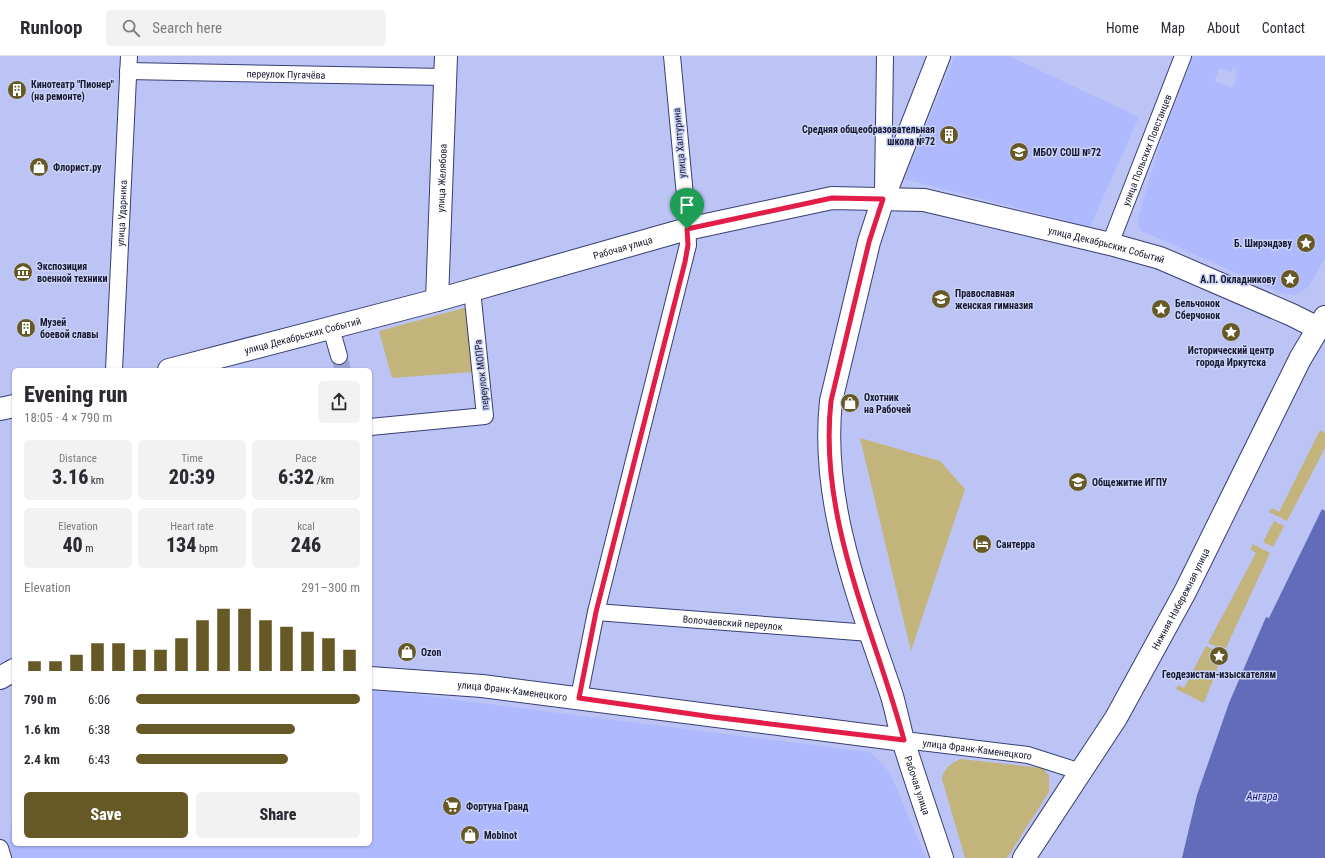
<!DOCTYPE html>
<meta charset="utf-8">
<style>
:root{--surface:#fff;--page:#f2f2f3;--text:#2b2b33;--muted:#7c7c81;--line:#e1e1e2;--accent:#665926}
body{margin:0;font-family:"Roboto Condensed",sans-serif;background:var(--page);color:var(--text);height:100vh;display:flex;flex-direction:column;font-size:15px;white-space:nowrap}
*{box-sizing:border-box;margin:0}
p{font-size:13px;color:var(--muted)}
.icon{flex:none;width:22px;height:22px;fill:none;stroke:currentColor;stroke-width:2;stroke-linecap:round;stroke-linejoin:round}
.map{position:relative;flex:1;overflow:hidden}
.drawer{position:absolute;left:12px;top:312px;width:360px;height:478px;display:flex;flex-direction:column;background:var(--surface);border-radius:6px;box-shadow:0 1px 3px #0004}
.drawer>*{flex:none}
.pin{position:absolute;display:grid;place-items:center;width:34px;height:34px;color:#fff;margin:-41px -17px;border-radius:50% 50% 50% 0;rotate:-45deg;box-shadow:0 0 4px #0007}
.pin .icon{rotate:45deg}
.round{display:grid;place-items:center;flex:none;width:42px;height:42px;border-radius:6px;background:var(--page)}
.headline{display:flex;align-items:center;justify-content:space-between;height:68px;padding:0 12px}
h1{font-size:22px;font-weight:800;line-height:30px}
.metrics{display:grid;grid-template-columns:repeat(3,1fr);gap:6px;height:68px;padding:4px 12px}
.metrics div{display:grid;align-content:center;border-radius:6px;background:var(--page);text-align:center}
.metrics b{font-size:20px;font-weight:800}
.metrics small{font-size:11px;font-weight:400}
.metrics p{font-size:11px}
.chart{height:112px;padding:8px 12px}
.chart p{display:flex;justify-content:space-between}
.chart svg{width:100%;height:72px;margin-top:4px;stroke:var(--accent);stroke-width:6}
.primary-button{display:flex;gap:8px;margin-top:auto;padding:8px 12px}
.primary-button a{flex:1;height:46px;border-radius:6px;background:var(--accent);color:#fff;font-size:16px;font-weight:800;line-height:46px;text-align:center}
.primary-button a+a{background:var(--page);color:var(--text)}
ul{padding:0 12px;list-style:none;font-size:13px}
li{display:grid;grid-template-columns:64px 48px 1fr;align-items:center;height:30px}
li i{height:10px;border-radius:5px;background:var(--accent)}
header{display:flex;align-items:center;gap:24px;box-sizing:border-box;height:56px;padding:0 20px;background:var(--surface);border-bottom:1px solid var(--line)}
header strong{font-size:19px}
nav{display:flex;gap:22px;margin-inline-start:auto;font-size:14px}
.search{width:280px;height:36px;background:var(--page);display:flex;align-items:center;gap:10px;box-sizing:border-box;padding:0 14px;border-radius:6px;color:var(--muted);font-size:15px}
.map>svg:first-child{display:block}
.built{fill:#aebafd;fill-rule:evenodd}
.green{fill:#c2b47b}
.water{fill:#626cba}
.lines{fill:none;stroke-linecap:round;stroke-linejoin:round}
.street-tunnel{stroke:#9aa2cd;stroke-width:16;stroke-dasharray:16 8;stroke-linecap:butt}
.street-casing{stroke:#383e71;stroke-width:18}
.secondary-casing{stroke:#383e71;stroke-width:24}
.street{stroke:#fff;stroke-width:16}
.secondary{stroke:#fff;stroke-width:22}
.route-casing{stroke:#fff;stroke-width:8}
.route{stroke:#e11d48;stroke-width:5}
.labels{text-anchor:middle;stroke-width:3;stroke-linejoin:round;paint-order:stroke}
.street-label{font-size:10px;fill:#16192f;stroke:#cad2f7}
.poi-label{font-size:10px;font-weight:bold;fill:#16192f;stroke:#cad2f7;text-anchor:start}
.water-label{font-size:11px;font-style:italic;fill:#1f1574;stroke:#cad2f7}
</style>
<header>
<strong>Runloop</strong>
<div class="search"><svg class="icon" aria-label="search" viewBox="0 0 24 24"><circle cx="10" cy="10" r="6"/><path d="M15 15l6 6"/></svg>Search here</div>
<nav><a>Home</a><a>Map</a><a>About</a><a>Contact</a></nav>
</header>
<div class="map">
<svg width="1325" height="802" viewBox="0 0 1325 802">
<rect width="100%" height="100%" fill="#bbc4f4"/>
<!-- built -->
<path class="built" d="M955,0H1009L1139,61L1090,171H1082L1060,163L904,123Z
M1193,0H1325V202L1309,230L1296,239L1284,238L1142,175L1139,172L1138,162L1155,104L1177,38ZM1220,12L1231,17L1233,12L1237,14L1235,19L1238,20L1232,32L1214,25Z
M370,633L870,696L890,717L926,802H9L8,792L14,751V788H370Z"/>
<!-- green -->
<path class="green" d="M468,251L472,316L392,322L379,275Z
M1320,374L1325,377V392L1287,465L1269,456L1272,452L1279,456Z
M860,382L940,405L965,433L911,595Z
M1274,465L1284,470L1273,491L1263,486Z
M1253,488L1270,497L1225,594L1208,587L1256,497L1250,493Z
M1206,590L1223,598L1204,647L1176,633L1178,629L1184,632Z
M961,703L1042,712L1049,719V736L1007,802H965L942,723C944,712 951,707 961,703Z"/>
<!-- water -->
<path class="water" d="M1322,453L1325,455V802H1182L1197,739L1229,647L1266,561L1269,562Z"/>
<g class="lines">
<!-- street-tunnel -->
<path class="street-tunnel" d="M339,300L343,314"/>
<!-- street casing -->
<g class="street-casing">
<g id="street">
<path id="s1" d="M128,15L445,21"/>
<path d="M883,134L885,0"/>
<path id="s2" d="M1110,188L1183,0"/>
<path d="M331,272L339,300"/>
<path id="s3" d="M114,314L129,0"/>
<path d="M370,371L485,360L472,234"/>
<path id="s4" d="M596,556L870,577"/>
<path d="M579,641L596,556L688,189L687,161L672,0"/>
<path id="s5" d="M904,684L1028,699L1081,716"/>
<path d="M0,792L3,802"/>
</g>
</g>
<!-- secondary casing -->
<g class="secondary-casing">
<g id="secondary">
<path id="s6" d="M939,0L883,143L869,186L831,345C820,447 860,545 892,640C896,654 899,669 903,684C915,723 929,763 942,802"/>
<path id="s7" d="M437,244L446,0"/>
<path id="s8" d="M169,314L437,244L687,173L832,142L924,144L1110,188L1160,202L1292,259L1318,272"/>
<path d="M0,353L14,350"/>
<path d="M0,622L14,614"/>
<path id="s9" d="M370,622L482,630L904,684"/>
<path id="s10" d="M1024,802L1116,662L1185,536L1300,303L1325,261"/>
</g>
</g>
<!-- street -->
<use href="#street" class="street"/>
<!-- secondary -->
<use href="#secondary" class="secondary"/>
</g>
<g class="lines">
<!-- route casing -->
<g class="route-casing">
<path id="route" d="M832,142L883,143L869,186L831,345C818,463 874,573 904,684L713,661L579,642L596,556L685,206L688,189L687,173Z"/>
</g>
<!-- route -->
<use href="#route" class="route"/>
</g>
<!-- icons -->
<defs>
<g id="building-disc" transform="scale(1)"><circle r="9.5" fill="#665926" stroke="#cad2f7"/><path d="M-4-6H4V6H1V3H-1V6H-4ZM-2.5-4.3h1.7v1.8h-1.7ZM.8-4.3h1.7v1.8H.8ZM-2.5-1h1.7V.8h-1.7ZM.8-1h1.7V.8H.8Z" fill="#fff"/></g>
<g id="school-disc" transform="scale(1)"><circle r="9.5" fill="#665926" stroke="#cad2f7"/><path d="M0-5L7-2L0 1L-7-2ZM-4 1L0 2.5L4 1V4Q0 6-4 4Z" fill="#fff"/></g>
<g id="shop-disc" transform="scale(1)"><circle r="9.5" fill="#665926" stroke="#cad2f7"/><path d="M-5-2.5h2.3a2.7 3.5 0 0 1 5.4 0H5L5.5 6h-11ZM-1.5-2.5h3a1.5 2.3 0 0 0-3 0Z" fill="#fff"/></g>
<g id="sight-disc" transform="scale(1)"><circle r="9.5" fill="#665926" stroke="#cad2f7"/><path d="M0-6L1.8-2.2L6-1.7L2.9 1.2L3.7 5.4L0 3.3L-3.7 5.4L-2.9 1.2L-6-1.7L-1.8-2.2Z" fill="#fff"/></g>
<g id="museum-disc" transform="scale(1)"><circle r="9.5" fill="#665926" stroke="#cad2f7"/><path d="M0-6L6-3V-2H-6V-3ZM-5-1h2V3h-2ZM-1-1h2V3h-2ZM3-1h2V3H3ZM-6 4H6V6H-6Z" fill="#fff"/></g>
<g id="university-disc" transform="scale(1)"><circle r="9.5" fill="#665926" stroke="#cad2f7"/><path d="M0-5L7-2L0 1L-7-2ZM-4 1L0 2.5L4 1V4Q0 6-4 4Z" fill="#fff"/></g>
<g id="hotel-disc" transform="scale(1)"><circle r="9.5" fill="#665926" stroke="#cad2f7"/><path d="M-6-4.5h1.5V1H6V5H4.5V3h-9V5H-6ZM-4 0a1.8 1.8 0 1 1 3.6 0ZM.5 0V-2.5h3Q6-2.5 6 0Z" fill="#fff"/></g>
<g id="supermarket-disc" transform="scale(1)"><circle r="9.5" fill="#665926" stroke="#cad2f7"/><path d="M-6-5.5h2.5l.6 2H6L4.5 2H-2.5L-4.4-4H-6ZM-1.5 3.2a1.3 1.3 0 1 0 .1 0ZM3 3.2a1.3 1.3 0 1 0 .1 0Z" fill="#fff"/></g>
</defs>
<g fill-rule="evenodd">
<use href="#building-disc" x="17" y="34"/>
<use href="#building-disc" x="949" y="79"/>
<use href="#school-disc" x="1019" y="96"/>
<use href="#shop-disc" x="39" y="111"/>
<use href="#sight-disc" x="1306" y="187"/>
<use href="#museum-disc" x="23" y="216"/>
<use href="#sight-disc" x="1290" y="223"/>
<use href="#school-disc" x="941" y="243"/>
<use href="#sight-disc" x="1161" y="253"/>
<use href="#building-disc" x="26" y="272"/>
<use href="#sight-disc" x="1231" y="276"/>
<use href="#shop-disc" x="850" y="347"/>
<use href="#university-disc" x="1078" y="426"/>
<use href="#hotel-disc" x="982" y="488"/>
<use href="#shop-disc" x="407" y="596"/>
<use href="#sight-disc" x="1219" y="600"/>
<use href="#supermarket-disc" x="452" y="750"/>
<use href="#shop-disc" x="470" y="779"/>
</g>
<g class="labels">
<!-- street labels -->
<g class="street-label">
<text dy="4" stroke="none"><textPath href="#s1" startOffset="158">переулок Пугачёва</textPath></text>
<text transform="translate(679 87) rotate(-95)" y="4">улица Халтурина</text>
<text dy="4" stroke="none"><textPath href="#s2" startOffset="101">улица Польских Повстанцев</textPath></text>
<text dy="4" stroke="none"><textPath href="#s7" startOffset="122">улица Желябова</textPath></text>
<text dy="4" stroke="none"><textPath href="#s3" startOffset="157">улица Ударника</textPath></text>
<text dy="4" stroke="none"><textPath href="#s8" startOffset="965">улица Декабрьских Событий</textPath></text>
<text dy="4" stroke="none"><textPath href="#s8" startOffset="470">Рабочая улица</textPath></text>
<text dy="4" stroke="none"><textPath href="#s8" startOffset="138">улица Декабрьских Событий</textPath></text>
<text transform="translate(481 319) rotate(-96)" y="4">переулок МОПРа</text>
<text dy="4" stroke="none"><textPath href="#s10" startOffset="303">Нижняя Набережная улица</textPath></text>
<text dy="4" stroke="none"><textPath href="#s4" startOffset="137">Волочаевский переулок</textPath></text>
<text dy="4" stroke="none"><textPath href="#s9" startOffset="143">улица Франк-Каменецкого</textPath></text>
<text dy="4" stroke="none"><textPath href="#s5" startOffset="74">улица Франк-Каменецкого</textPath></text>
<text dy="4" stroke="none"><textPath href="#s6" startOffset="759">Рабочая улица</textPath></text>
</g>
<!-- poi labels -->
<g class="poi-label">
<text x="31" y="32">Кинотеатр "Пионер"<tspan x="31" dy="12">(на ремонте)</tspan></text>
<text x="935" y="77" text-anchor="end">Средняя общеобразовательная<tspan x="935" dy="12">школа №72</tspan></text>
<text x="1033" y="100">МБОУ СОШ №72</text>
<text x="53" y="115">Флорист.ру</text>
<text x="1292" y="191" text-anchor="end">Б. Ширэндэву</text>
<text x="37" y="214">Экспозиция<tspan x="37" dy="12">военной техники</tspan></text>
<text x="1276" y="227" text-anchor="end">А.П. Окладникову</text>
<text x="955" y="241">Православная<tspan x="955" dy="12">женская гимназия</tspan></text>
<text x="1175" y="251">Бельчонок<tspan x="1175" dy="12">Сберчонок</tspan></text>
<text x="40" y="270">Музей<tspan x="40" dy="12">боевой славы</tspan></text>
<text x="1231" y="298" text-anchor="middle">Исторический центр<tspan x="1231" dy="12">города Иркутска</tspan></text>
<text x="864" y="345">Охотник<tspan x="864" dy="12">на Рабочей</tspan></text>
<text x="1092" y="430">Общежитие ИГПУ</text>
<text x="996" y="492">Сантерра</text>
<text x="421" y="600">Ozon</text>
<text x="1219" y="622" text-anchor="middle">Геодезистам-изыскателям</text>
<text x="466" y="754">Фортуна Гранд</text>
<text x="484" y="783">Mobinot</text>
</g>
<!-- water labels -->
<g class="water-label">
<text x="1262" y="744">Ангара</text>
</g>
</g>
</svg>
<div class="pin" style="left:687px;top:173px;background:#1e9e55"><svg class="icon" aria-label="arrive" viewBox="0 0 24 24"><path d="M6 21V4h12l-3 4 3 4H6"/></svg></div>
<section class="drawer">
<div class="headline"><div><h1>Evening run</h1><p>18:05 · 4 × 790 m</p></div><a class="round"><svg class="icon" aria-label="share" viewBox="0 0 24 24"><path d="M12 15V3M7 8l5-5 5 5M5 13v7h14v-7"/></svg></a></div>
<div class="metrics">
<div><p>Distance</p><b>3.16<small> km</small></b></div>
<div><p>Time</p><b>20:39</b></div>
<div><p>Pace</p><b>6:32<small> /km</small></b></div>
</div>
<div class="metrics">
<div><p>Elevation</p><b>40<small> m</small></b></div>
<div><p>Heart rate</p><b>134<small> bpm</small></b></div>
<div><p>kcal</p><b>246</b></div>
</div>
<div class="chart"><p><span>Elevation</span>291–300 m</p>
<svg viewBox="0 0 160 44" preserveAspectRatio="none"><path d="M5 44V38M15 44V38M25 44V34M35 44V27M45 44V27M55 44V31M65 44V31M75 44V24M85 44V13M95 44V6M105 44V6M115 44V13M125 44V17M135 44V20M145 44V24M155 44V31"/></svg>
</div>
<ul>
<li><b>790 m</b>6:06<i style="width:100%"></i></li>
<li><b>1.6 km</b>6:38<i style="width:71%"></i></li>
<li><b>2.4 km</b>6:43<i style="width:68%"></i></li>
</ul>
<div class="primary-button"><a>Save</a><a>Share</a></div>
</section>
</div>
